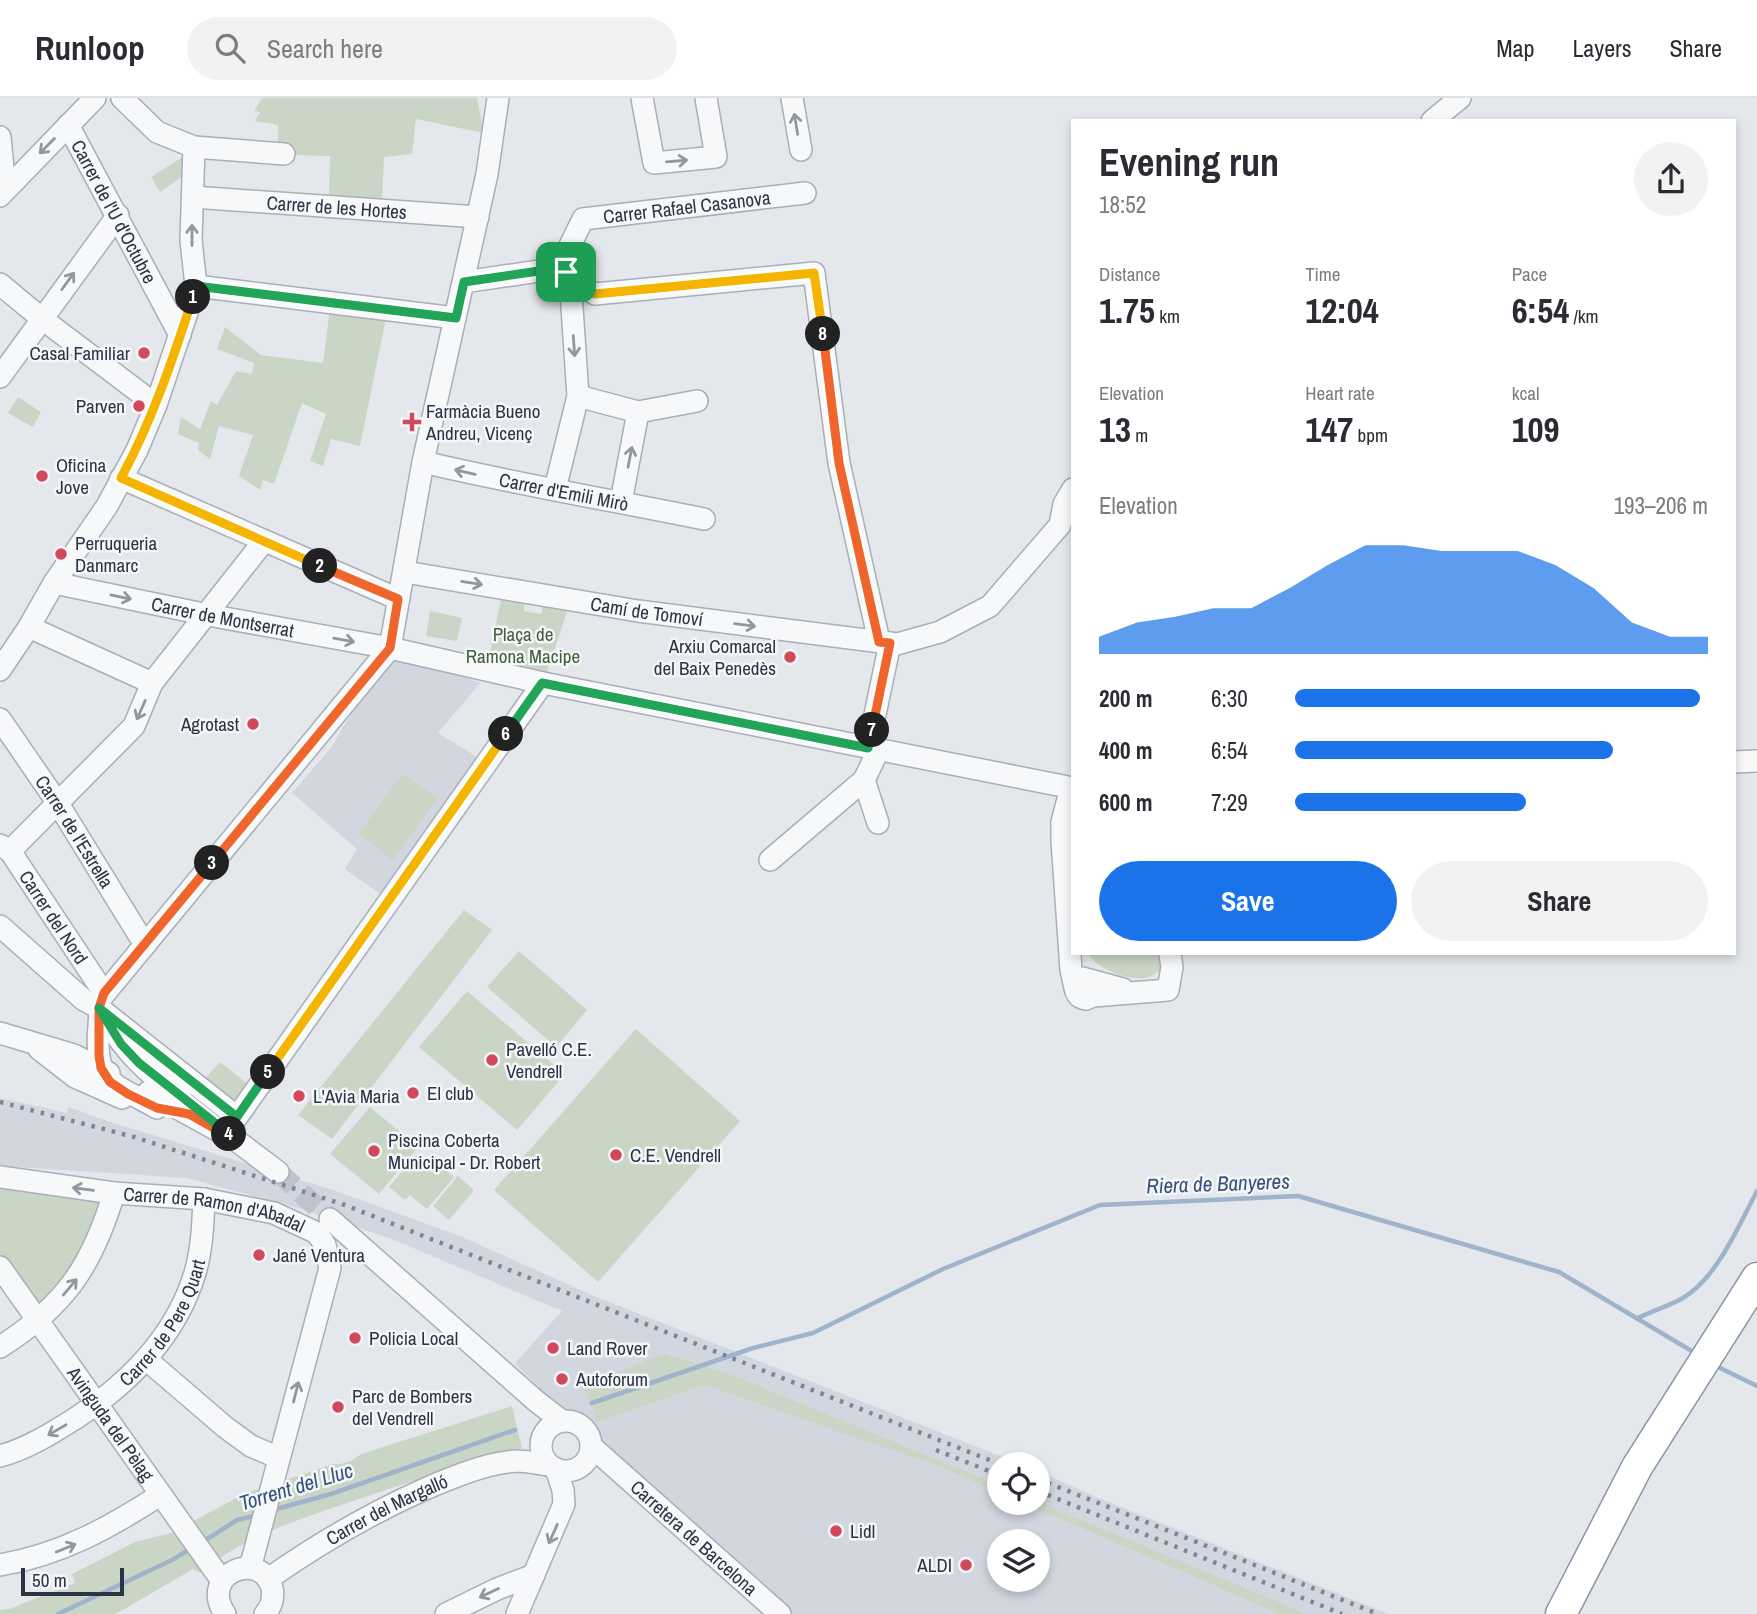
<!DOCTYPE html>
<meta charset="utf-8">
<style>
:root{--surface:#fff;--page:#f2f2f3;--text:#2b2b33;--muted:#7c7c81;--line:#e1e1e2;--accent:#1a73e8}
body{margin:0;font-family:"Archivo Narrow",sans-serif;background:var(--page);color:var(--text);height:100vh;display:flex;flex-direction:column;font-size:26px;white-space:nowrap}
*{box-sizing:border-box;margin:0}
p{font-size:23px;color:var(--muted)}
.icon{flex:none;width:38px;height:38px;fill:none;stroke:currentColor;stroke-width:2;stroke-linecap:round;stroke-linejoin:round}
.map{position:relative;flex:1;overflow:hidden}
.side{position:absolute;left:1071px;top:21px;width:665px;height:836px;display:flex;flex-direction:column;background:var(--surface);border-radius:0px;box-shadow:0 4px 10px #0003}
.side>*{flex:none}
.tools{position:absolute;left:987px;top:1354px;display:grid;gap:14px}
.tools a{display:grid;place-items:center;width:63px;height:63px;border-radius:50%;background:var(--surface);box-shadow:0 4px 10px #0003;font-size:35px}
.scale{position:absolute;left:21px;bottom:18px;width:103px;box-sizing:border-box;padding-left:7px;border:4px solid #2b3445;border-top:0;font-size:19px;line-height:24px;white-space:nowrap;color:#2b3445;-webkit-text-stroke:5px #f4f6f9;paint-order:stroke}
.pin{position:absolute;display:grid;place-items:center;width:60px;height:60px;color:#fff;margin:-30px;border-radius:14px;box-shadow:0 4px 10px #0006}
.km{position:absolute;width:35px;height:35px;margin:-18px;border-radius:50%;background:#222;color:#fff;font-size:19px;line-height:35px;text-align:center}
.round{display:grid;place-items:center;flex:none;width:74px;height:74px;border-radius:37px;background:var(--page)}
.headline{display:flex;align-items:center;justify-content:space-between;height:119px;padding:0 28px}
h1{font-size:38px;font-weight:700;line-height:52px}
.figures{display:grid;grid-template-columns:repeat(3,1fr);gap:10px;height:119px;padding:7px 28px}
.figures div{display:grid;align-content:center}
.figures b{font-size:35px;font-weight:700}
.figures small{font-size:19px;font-weight:400}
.figures p{font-size:19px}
.chart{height:196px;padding:14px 28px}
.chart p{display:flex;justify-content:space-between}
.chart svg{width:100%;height:126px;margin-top:7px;fill:var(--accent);opacity:.7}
.primary-button{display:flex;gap:14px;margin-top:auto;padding:14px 28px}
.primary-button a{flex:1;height:80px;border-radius:42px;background:var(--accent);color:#fff;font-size:28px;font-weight:700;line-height:80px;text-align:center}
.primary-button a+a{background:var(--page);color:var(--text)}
ul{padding:0 28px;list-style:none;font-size:23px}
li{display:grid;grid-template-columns:112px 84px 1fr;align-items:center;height:52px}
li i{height:18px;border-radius:9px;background:var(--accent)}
header{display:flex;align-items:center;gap:42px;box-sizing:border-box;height:98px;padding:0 35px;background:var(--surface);border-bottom:2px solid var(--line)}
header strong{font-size:33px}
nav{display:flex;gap:38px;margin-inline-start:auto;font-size:24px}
.search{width:490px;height:63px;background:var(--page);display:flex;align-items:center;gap:18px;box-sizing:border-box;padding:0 24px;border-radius:38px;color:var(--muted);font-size:26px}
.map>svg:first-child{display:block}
.built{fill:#d2d6de;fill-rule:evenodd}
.green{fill:#c9d6c5}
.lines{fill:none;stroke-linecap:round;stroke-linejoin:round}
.stream{stroke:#9fb4cc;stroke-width:4.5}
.minor-tunnel{stroke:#bfc3cb;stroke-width:21;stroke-dasharray:21 10;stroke-linecap:butt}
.minor-casing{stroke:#a9aeb7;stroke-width:24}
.highway-casing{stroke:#8b94a3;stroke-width:33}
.minor{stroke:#f7f8fa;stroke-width:21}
.highway{stroke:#fff;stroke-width:30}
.rail{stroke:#7d8696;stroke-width:4.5;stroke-dasharray:3.5 7;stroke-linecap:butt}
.oneway{stroke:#9196a0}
.split-1-casing{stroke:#fff;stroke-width:14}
.split-2-casing{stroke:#fff;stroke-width:14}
.split-3-casing{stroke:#fff;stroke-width:14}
.split-4-casing{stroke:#fff;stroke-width:14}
.split-5-casing{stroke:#fff;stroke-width:14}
.split-6-casing{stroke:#fff;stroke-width:14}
.split-7-casing{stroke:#fff;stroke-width:14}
.split-8-casing{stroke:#fff;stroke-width:14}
.split-9-casing{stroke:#fff;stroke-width:14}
.split-1{stroke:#22a559;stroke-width:9}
.split-2{stroke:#f5b400;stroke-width:9}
.split-3{stroke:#f0652b;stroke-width:9}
.split-4{stroke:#f0652b;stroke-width:9}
.split-5{stroke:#22a559;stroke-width:9}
.split-6{stroke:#f5b400;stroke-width:9}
.split-7{stroke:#22a559;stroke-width:9}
.split-8{stroke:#f0652b;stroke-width:9}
.split-9{stroke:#f5b400;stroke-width:9}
.poi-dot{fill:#d1495b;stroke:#f4f6f9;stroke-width:2.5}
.labels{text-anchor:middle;stroke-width:5;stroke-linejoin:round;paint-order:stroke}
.street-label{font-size:19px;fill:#2b3445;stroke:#f4f6f9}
.poi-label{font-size:19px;fill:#2b3445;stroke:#f4f6f9;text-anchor:start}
.park-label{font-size:19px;fill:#3f6138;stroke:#f4f6f9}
.water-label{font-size:21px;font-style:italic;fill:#34527a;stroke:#f4f6f9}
</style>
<header>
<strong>Runloop</strong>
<div class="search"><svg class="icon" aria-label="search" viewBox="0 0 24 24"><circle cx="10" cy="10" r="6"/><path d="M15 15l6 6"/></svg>Search here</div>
<nav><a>Map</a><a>Layers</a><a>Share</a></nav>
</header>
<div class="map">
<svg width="1757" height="1516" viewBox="0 0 1757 1516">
<rect width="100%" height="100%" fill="#e4e7ec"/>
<!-- built -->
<path class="built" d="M390,550L480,585L438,635L482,662L383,798L345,771L357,751L292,695L331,650Z
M0,1000L67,1015L68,1009L107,1023L333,1092L460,1138L594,1198L1023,1367H999V1388L733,1277L666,1255L598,1324L705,1287L726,1293L940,1369L999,1395V1405H1023L1279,1516H784L619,1372L515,1265L562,1213L392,1141L305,1112L187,1080L0,1068ZM999,1444H1038V1482H999Z
M1038,1373L1096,1399L1389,1516H1307L1211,1478L1038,1404Z"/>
<!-- green -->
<path class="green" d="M262,0H477L484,35L416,21L412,56L384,59L382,101L329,98L330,58L289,57L278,47V27L255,23L260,14L254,13Z
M189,55L190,73L160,94L151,79Z
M330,210L387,215L360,348L331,341L323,368L310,363L326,316L302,305L274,386L263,382L260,392L239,378L253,337L219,328L210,361L198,352L199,345L178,336L181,319L200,331L211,303L217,307L236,273L252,276L254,265L217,251L225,229L261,257L323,265Z
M18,299L41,314L33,329L8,315Z
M502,497L525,502L524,513L541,516L544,505L568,511L543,585L485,578Z
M430,513L462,520L457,543L426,538Z
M402,676L438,700L393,762L359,736Z
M464,812L492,832L332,1041L298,1017Z
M519,853L587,912L556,949L487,889Z
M1089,856H1164V857L1160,873C1155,875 1150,880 1144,880C1127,882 1098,872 1089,856Z
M467,893L565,976L517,1032L419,949Z
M636,931L740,1023L598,1184L494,1092Z
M220,964L250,988L240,1004L226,1005L202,984Z
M370,1009L418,1049L379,1096L330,1056Z
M416,1057L432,1071L438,1065L454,1079L427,1111L410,1097L405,1102L389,1089Z
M458,1078L474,1092L449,1122L433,1108Z
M0,1089L106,1102L66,1183L39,1212L0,1157Z
M665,1255L733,1277L967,1374L999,1388V1395L940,1369L705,1287L598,1324L583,1288Z
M512,1308L522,1350C465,1366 409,1384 353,1403C298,1422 246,1437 200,1475L193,1471L116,1516H0V1512L9,1511L75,1485L72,1476L135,1444L171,1435L244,1396L333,1366C344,1367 352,1363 361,1356Z
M1038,1404L1307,1516H1279L1023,1405Z"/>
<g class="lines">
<!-- stream -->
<path class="stream" d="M1638,1220C1652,1213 1669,1208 1683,1200C1717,1180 1739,1127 1757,1093
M1714,1267L1757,1288
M592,1305L753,1250L813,1235L943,1171L1100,1107L1298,1098L1559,1174L1695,1255
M273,1412L331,1396L515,1332
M201,1445L237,1422L258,1417
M58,1516L172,1462L190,1451"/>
<!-- minor-tunnel -->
<path class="minor-tunnel" d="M278,1074L330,1121"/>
<!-- minor casing -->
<g class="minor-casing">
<g id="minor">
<path d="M642,0L654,65L716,59L706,0"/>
<path d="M792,0L801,52"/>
<path d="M1432,23L1460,0"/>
<path id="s1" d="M68,27L180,237"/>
<path d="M0,39L5,91"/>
<path d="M194,49L284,56"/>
<path d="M0,98L95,0"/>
<path id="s2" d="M193,99L478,119"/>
<path id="s3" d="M559,170L583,121L805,95"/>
<path d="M464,184L559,170L566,174L570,180L595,196L814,175L839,365L879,543"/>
<path d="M0,186L41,220L156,307"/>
<path d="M196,188L455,220"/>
<path d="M0,279L118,117"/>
<path d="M578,298L638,314L697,303"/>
<path id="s4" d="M423,364C516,386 610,402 704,421"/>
<path d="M121,380L398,501"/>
<path d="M555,391L578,298L570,180"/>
<path d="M621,404L638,314"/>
<path id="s5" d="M405,474L638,513L897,546L940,534L990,508L1060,427L1064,406L1073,391"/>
<path id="s6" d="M54,485L208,517L390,550L543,585L1073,690"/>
<path d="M29,529L152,585"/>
<path d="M390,550L423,364L487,76L498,0"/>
<path d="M0,572L29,529L54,485L107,408L137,352L156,307L196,188L191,142L194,49L157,34L122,0"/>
<path id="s7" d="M0,621L57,704L145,847"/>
<path d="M868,650L890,545"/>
<path d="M1734,664L1757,663"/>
<path d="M1071,690L1062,724V743L1071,872L1075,890"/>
<path d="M878,725L864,682L878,653"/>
<path id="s8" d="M0,747L10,753L104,895"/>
<path d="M10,753L134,628L152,585L264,443"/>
<path d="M770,762L864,682"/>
<path d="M0,828L84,902L99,910L237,1019L543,585"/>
<path d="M1093,883L1096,889L1093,898L1086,901C1078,900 1074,894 1076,886L1083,880L1123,891"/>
<path d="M1093,898L1168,892L1172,869L1170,856"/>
<path d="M106,921C126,956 149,976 181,1000"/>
<path d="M0,935L74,957L109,975"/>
<path d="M39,951L75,979L122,1000"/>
<path d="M148,994L237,1043L278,1074"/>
<path d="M157,1010C114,985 93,987 99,928C100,919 99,910 101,900L390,550"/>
<path id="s9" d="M0,1079L114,1095L204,1101L274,1115L317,1135L325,1147L330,1170L250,1470"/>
<path d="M330,1121L536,1303L562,1323"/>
<path id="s10" d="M0,1169L222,1483"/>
<path d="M0,1249C65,1208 92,1168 114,1095"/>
<path d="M147,1262L225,1329L251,1348L279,1360"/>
<circle cx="566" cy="1348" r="25"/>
<path id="s11" d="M591,1348L780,1516"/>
<path id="s12" d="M0,1358C27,1351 52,1335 76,1320C129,1285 176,1238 195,1175C202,1151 203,1126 204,1101"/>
<path d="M0,1467C60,1457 109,1430 160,1397"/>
<path id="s13" d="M268,1481C318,1446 369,1416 425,1391C453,1379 486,1365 517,1363C527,1363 539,1366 549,1367"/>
<path d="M225,1516C198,1475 261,1451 272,1490C274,1500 271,1509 265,1516"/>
<path d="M446,1516L497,1491L534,1477"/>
<path d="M517,1516L564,1406L563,1392L556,1371"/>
</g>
</g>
<!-- highway casing -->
<g class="highway-casing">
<path id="highway" d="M1561,1516L1637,1369L1757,1180"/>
</g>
<!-- minor -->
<use href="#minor" class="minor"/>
<!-- highway -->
<use href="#highway" class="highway"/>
<!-- rail -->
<path class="rail" d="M0,1004L134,1039L345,1107L1002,1367
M936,1352L999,1377
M1038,1381L1378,1516
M1038,1393L1342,1516"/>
</g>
<!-- one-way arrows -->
<defs><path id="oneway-shaft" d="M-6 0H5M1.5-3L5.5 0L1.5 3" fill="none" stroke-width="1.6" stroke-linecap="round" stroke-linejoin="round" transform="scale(1.75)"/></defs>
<g class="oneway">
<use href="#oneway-shaft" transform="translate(796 26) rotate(-99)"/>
<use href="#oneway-shaft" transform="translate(47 48) rotate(135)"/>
<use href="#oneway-shaft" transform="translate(677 63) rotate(-5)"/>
<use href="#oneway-shaft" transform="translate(192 137) rotate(-90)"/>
<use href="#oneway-shaft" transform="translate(68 183) rotate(-54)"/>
<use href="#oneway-shaft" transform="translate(574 248) rotate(86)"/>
<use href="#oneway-shaft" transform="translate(630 359) rotate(-79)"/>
<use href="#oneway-shaft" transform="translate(465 374) rotate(-167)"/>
<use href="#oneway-shaft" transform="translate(472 485) rotate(9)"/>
<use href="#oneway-shaft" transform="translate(121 499) rotate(12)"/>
<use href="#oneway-shaft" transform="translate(745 527) rotate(7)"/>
<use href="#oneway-shaft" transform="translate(344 542) rotate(10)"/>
<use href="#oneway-shaft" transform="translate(141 612) rotate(114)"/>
<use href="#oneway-shaft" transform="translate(83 1091) rotate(-172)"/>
<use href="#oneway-shaft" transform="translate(70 1189) rotate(-50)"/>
<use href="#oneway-shaft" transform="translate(296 1294) rotate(-76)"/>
<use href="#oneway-shaft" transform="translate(57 1332) rotate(150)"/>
<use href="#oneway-shaft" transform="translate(553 1436) rotate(114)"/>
<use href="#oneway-shaft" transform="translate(66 1450) rotate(-22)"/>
<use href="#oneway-shaft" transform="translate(489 1495) rotate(155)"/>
</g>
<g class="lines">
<!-- split-1 casing -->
<g class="split-1-casing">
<path id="split-1" d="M193,199L196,188L456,220L464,184L559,170L566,174"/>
</g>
<!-- split-2 casing -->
<g class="split-2-casing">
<path id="split-2" d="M193,199C173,261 152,323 121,380L320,468"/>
</g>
<!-- split-3 casing -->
<g class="split-3-casing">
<path id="split-3" d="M212,765L390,550L398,501L320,468"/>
</g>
<!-- split-4 casing -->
<g class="split-4-casing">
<path id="split-4" d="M212,765L104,895L99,910V958L101,970L110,984L128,996L157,1010L189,1016L237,1043L229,1036"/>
</g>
<!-- split-5 casing -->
<g class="split-5-casing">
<path id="split-5" d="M229,1036L139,965L121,946L99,910L237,1019L268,974"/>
</g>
<!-- split-6 casing -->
<g class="split-6-casing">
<path id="split-6" d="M268,974L506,636"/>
</g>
<!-- split-7 casing -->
<g class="split-7-casing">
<path id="split-7" d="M506,636L542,585L868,650L872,632"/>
</g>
<!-- split-8 casing -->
<g class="split-8-casing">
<path id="split-8" d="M823,236L839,365L879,544L890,545L872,632"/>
</g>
<!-- split-9 casing -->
<g class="split-9-casing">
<path id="split-9" d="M566,174L569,180L595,196L814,175L823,236"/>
</g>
<!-- split-1 -->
<use href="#split-1" class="split-1"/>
<!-- split-2 -->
<use href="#split-2" class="split-2"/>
<!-- split-3 -->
<use href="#split-3" class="split-3"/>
<!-- split-4 -->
<use href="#split-4" class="split-4"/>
<!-- split-5 -->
<use href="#split-5" class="split-5"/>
<!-- split-6 -->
<use href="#split-6" class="split-6"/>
<!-- split-7 -->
<use href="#split-7" class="split-7"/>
<!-- split-8 -->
<use href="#split-8" class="split-8"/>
<!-- split-9 -->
<use href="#split-9" class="split-9"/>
</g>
<!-- markers -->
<g class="poi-dot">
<circle cx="144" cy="255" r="7"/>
<circle cx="139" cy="308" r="7"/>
<path d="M408.5 313.5h7v7h7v7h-7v7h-7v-7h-7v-7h7z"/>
<circle cx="42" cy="378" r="7"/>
<circle cx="61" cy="456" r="7"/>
<circle cx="790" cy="559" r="7"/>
<circle cx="253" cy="626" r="7"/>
<circle cx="492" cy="962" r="7"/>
<circle cx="413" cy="995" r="7"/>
<circle cx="299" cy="998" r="7"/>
<circle cx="374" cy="1053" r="7"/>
<circle cx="616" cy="1057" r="7"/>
<circle cx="259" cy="1157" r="7"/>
<circle cx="355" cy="1240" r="7"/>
<circle cx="553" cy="1250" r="7"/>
<circle cx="562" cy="1281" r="7"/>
<circle cx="338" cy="1309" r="7"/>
<circle cx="836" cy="1433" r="7"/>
<circle cx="966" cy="1467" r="7"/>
</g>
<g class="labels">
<!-- street labels -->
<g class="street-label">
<text dy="7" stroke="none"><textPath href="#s2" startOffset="144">Carrer de les Hortes</textPath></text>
<text dy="7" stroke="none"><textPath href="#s3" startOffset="159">Carrer Rafael Casanova</textPath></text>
<text dy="7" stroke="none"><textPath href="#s1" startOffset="98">Carrer de l'U d'Octubre</textPath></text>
<text dy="7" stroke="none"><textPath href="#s4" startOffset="144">Carrer d'Emili Mirò</textPath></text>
<text dy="7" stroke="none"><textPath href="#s5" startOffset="245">Camí de Tomoví</textPath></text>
<text dy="7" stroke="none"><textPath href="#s6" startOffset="172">Carrer de Montserrat</textPath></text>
<text dy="7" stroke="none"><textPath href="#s7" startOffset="135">Carrer de l'Estrella</textPath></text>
<text dy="7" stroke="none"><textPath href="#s8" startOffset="91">Carrer del Nord</textPath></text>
<text dy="7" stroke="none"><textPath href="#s9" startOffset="217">Carrer de Ramon d'Abadal</textPath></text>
<text dy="7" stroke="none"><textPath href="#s12" startOffset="217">Carrer de Pere Quart</textPath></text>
<text dy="7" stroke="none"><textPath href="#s10" startOffset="192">Avinguda del Pèlag</textPath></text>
<text dy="7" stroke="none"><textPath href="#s13" startOffset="138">Carrer del Margalló</textPath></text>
<text dy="7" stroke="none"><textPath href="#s11" startOffset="138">Carretera de Barcelona</textPath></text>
</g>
<!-- poi labels -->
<g class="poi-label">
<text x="130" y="262" text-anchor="end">Casal Familiar</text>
<text x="125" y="315" text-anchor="end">Parven</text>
<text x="426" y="320">Farmàcia Bueno<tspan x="426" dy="22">Andreu, Vicenç</tspan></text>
<text x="56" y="374">Oficina<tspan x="56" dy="22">Jove</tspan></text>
<text x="75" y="452">Perruqueria<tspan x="75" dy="22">Danmarc</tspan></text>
<text x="776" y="555" text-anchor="end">Arxiu Comarcal<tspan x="776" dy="22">del Baix Penedès</tspan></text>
<text x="239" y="633" text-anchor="end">Agrotast</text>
<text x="506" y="958">Pavelló C.E.<tspan x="506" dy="22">Vendrell</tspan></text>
<text x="427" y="1002">El club</text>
<text x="313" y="1005">L'Avia Maria</text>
<text x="388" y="1049">Piscina Coberta<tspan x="388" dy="22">Municipal - Dr. Robert</tspan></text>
<text x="630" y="1064">C.E. Vendrell</text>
<text x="273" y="1164">Jané Ventura</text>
<text x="369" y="1247">Policia Local</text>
<text x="567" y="1257">Land Rover</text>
<text x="576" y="1288">Autoforum</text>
<text x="352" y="1305">Parc de Bombers<tspan x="352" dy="22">del Vendrell</tspan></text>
<text x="850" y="1440">Lidl</text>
<text x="952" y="1474" text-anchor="end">ALDI</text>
</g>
<!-- park labels -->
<g class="park-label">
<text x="523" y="543">Plaça de<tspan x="523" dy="22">Ramona Macipe</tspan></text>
</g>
<!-- water labels -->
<g class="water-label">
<text transform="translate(1218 1086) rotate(-2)" y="7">Riera de Banyeres</text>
<text transform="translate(296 1389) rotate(-17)" y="7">Torrent del Lluc</text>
</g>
</g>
</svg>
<div class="tools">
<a><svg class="icon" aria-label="locate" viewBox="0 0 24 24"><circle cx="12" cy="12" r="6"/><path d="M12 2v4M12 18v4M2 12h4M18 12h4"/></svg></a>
<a><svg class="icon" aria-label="layers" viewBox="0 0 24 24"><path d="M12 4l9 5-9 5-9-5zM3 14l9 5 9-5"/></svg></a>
</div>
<div class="scale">50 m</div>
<div class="pin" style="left:566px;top:174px;background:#1e9e55"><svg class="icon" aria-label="arrive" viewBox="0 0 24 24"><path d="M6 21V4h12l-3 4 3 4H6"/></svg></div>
<b class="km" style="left:193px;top:199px">1</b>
<b class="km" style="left:320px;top:468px">2</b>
<b class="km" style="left:212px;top:765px">3</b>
<b class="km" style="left:229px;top:1036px">4</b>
<b class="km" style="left:268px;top:974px">5</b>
<b class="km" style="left:506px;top:636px">6</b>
<b class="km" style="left:872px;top:632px">7</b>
<b class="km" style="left:823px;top:236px">8</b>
<section class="side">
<div class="headline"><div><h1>Evening run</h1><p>18:52</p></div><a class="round"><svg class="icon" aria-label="share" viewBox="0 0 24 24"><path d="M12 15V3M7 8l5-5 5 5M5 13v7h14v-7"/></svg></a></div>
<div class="figures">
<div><p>Distance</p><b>1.75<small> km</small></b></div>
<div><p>Time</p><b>12:04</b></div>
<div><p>Pace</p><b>6:54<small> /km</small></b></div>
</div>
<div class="figures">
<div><p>Elevation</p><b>13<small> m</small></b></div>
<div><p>Heart rate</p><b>147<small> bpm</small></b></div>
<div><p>kcal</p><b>109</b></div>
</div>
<div class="chart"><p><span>Elevation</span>193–206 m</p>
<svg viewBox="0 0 160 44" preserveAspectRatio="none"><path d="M0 44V38L10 33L20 31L30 28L40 28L50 21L60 13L70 6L80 6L90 8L100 8L110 8L120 13L130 21L140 33L150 38L160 38V44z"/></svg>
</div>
<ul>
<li><b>200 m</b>6:30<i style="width:98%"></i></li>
<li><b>400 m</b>6:54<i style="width:77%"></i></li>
<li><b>600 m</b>7:29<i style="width:56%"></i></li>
</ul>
<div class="primary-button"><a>Save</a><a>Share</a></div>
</section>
</div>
